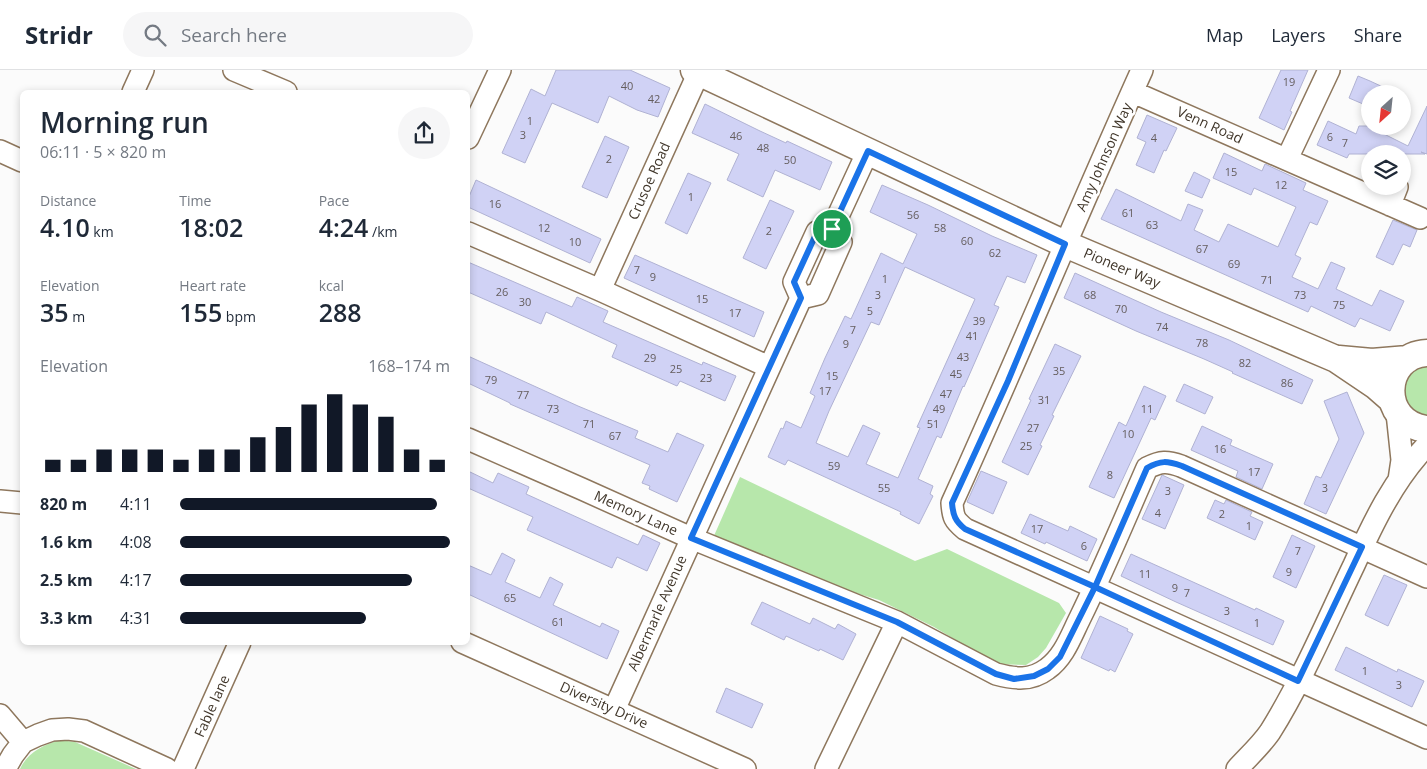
<!DOCTYPE html>
<meta charset="utf-8">
<style>
:root{--surface:#fff;--page:#f6f6f7;--text:#1f2937;--muted:#747a83;--line:#e0e1e3;--accent:#111827}
body{margin:0;font-family:"Open Sans",sans-serif;background:var(--page);color:var(--text);height:100vh;display:flex;flex-direction:column;font-size:19px;white-space:nowrap}
*{box-sizing:border-box;margin:0}
p{font-size:16px;color:var(--muted)}
.icon{flex:none;width:28px;height:28px;fill:none;stroke:currentColor;stroke-width:2;stroke-linecap:round;stroke-linejoin:round}
.map{position:relative;flex:1;overflow:hidden}
.panel{position:absolute;left:20px;top:20px;width:450px;height:555px;display:flex;flex-direction:column;background:var(--surface);border-radius:8px;box-shadow:0 2px 8px #0003}
.panel>*{flex:none}
.needle{width:32px;rotate:207deg}
.fabs{position:absolute;left:1361px;top:15px;display:grid;gap:10px}
.fabs a{display:grid;place-items:center;width:50px;height:50px;border-radius:50%;background:var(--surface);box-shadow:0 2px 8px #0003;font-size:25px}
.pin{position:absolute;display:grid;place-items:center;width:42px;height:42px;color:#fff;margin:-21px;border:2px solid #fff;border-radius:50%;box-shadow:0 1px 5px #0007}
.round{display:grid;place-items:center;flex:none;width:52px;height:52px;border-radius:26px;background:var(--page)}
.overview{display:flex;align-items:center;justify-content:space-between;height:85px;padding:0 20px}
h1{font-size:28px;font-weight:600;line-height:38px}
.figures{display:grid;grid-template-columns:repeat(3,1fr);gap:8px;height:85px;padding:5px 20px}
.figures div{display:grid;align-content:center}
.figures b{font-size:25px;font-weight:600}
.figures small{font-size:14px;font-weight:400}
.figures p{font-size:14px}
.chart{height:140px;padding:10px 20px}
.chart p{display:flex;justify-content:space-between}
.chart svg{width:100%;height:90px;margin-top:5px;stroke:var(--accent);stroke-width:6}
ul{padding:0 20px;list-style:none;font-size:16px}
li{display:grid;grid-template-columns:80px 60px 1fr;align-items:center;height:38px}
li i{height:12px;border-radius:6px;background:var(--accent)}
header{display:flex;align-items:center;gap:30px;box-sizing:border-box;height:70px;padding:0 25px;background:var(--surface);border-bottom:1px solid var(--line)}
header strong{font-size:24px}
nav{display:flex;gap:28px;margin-inline-start:auto;font-size:18px}
.search{width:350px;height:45px;background:var(--page);display:flex;align-items:center;gap:12px;box-sizing:border-box;padding:0 18px;border-radius:28px;color:var(--muted);font-size:19px}
.map>svg:first-child{display:block}
.green{fill:#b7e7ab}
.building{fill:#d0d2f5;stroke:#b0b2d3;fill-rule:evenodd}
.lines{fill:none;stroke-linecap:round;stroke-linejoin:round}
.minor-casing{stroke:#8e775d;stroke-width:24}
.tertiary-casing{stroke:#8e775d;stroke-width:29}
.minor{stroke:#fff;stroke-width:21}
.tertiary{stroke:#fff;stroke-width:26}
.route-casing{stroke:#fff;stroke-width:10}
.route{stroke:#1a73e8;stroke-width:6}
.labels{text-anchor:middle;stroke-width:5;stroke-linejoin:round;paint-order:stroke}
.number-label{font-size:11px;fill:#645d5d}
.street-label{font-size:14px;fill:#40362a;stroke:#fff}
</style>
<header>
<strong>Stridr</strong>
<div class="search"><svg class="icon" aria-label="search" viewBox="0 0 24 24"><circle cx="10" cy="10" r="6"/><path d="M15 15l6 6"/></svg>Search here</div>
<nav><a>Map</a><a>Layers</a><a>Share</a></nav>
</header>
<div class="map">
<svg width="1427" height="699" viewBox="0 0 1427 699">
<rect width="100%" height="100%" fill="#fbfbfb"/>
<!-- green -->
<path class="green" d="M1427,290V348L1417,345L1405,332L1402,314L1405,305Z
M740,407L915,491L947,479L1059,533L1066,543L1046,578L1038,587L1026,595L996,594L934,557L879,530L823,513L713,468Z
M60,670L75,672L136,699H20C28,682 43,675 60,670Z"/>
<!-- building -->
<path class="building" d="M556,0H630L670,18L658,47L637,40L609,26L598,53L552,33L525,93L502,83L531,19L545,26Z
M1281,0H1308L1290,41L1292,42L1284,60L1259,48Z
M1358,6L1370,11L1398,24H1370V37L1349,28Z
M705,34L760,61L786,73L787,71L832,92L820,120L775,100L763,127L727,110L739,84L692,63Z
M1427,36V84L1421,82L1425,84H1349L1347,88L1317,75L1328,51L1356,64L1359,56H1380L1378,61L1408,76Z
M1147,45L1177,58L1166,81L1164,80L1154,103L1136,95L1146,72L1137,68Z
M605,66L629,77L607,128L582,117Z
M1224,83L1262,101L1265,94L1306,113L1303,120L1328,131L1317,155L1310,152L1295,185L1301,188L1292,207L1318,219L1331,192L1345,198L1336,219L1372,236L1380,220L1404,231L1390,261L1360,248L1355,257L1311,236L1308,242L1101,149L1116,119L1181,151L1188,134L1203,140L1194,160L1219,172L1228,154L1278,177L1296,137L1254,118L1251,125L1213,108Z
M1194,102L1210,110L1202,128L1185,121Z
M688,103L711,113L687,164L665,153Z
M476,110L601,169L590,193L468,137V129Z
M882,115L928,135L992,166L1037,185L1025,213L1007,206L994,235L999,237L964,317L963,316L941,368L937,366L918,409L933,416L930,424L933,426L919,454L900,444L901,442L788,390L785,395L768,387L781,358L783,359L786,351L801,358L815,326L810,323L825,288L845,246L851,249L881,183L903,194L917,164L870,142ZM905,197L975,229L917,357L920,358L898,408L866,394L880,363L863,355L848,387L816,373L829,341L871,252L879,255Z
M770,130L794,141L766,199L743,188Z
M1393,150L1417,160L1410,177L1403,174L1393,195L1376,187Z
M635,185L764,242L754,267L624,208Z
M468,192L572,237L577,227L608,241L603,252L702,295L703,292L736,306L725,331L680,311L677,316L612,287L617,275L546,242L541,254L468,222Z
M1075,203L1161,242L1229,270L1313,310L1302,334L1232,303L1233,302L1204,289L1136,261L1064,228Z
M1055,274L1081,286L1052,345L1054,346L1040,375L1042,376L1028,405L1002,392L1031,330L1029,329Z
M468,286L578,336L638,361L635,368L668,382L677,363L704,375L677,432L649,419L650,416L642,413L650,395L510,334V333L468,313Z
M1184,314L1213,327L1205,344L1176,331Z
M1144,316L1166,326L1155,350L1151,348L1114,428L1089,417L1119,352L1126,356Z
M1347,322L1364,363L1326,444L1304,434L1316,406L1321,408L1339,369L1324,331Z
M1202,356L1232,370L1230,375L1273,394L1262,419L1236,407L1238,401L1191,380Z
M468,401L493,413L498,403L529,417L526,424L638,475L643,465L660,473L647,501L617,487L612,498L527,460L533,447L468,418Z
M981,401L1007,412L993,444L967,432Z
M1162,405L1184,415L1165,459L1142,449Z
M1215,430L1224,434L1226,430L1252,442L1250,446L1263,452L1255,470L1207,448Z
M1030,444L1068,461L1070,456L1097,469L1087,491L1046,472L1045,474L1021,463Z
M1292,465L1315,476L1296,518L1273,507Z
M502,483L515,490L505,512L540,528L550,507L563,514L553,535L600,557L602,553L619,561L607,589L468,524V495L491,505Z
M1131,484L1255,540L1256,538L1284,551L1273,575L1176,532L1121,506Z
M1384,505L1407,515L1388,556L1365,545Z
M762,532L810,554L813,548L835,559L838,554L856,564L843,590L820,579L819,581L786,566L784,570L751,554Z
M1100,546L1128,559L1127,561L1133,564L1115,602L1110,599L1109,601L1081,588Z
M1346,577L1397,602L1398,599L1424,611L1412,637L1335,600Z
M726,618L763,634L752,658L716,642Z"/>
<g class="lines">
<!-- minor casing -->
<g class="minor-casing">
<path id="minor" d="M234,0L286,22
M1142,0C1077,144 1017,290 952,433C953,447 954,450 965,459L1427,668
M133,22L143,0
M1133,22L1420,148
M468,68L500,0
M0,81L22,91
M1287,89L1329,0
M1390,135L1397,117
M832,159L868,81
M468,163L600,220L769,297
M600,220L699,2
M801,228L818,224L841,172L832,159
M1397,343L1402,390L1399,410
M468,369L582,419L691,468L897,552L996,604C1015,609 1031,611 1047,599C1064,587 1071,566 1080,548C1104,499 1125,448 1147,398C1161,391 1167,391 1181,396L1427,507
M0,431L22,433
M462,572L745,699
M614,640L801,228L794,212L817,162L832,159
M0,645L23,672
M5,699L13,685L23,672L38,665L52,660L68,659L84,661L167,699
M183,699L240,572
M826,699L897,552
M1237,699C1248,687 1261,675 1270,662C1303,609 1327,551 1354,495C1373,453 1394,409 1427,375"/>
</g>
<!-- tertiary casing -->
<g class="tertiary-casing">
<path id="tertiary" d="M694,0L1065,174L1336,289L1376,316L1392,330
M1427,283C1381,285 1378,354 1427,359
M1339,289L1372,292L1408,289"/>
</g>
<!-- minor -->
<use href="#minor" class="minor"/>
<!-- tertiary -->
<use href="#tertiary" class="tertiary"/>
</g>
<g class="lines">
<!-- route casing -->
<g class="route-casing">
<path id="route" d="M832,159L817,162L794,212L801,228L691,468L897,552L996,604L1014,609L1034,606L1048,599L1060,587L1095,517L1298,611L1362,477L1182,396C1167,391 1161,390 1147,398L1095,517L965,459C955,451 953,445 952,433L1008,311L1065,174L868,81L832,159"/>
</g>
<!-- route -->
<use href="#route" class="route"/>
</g>
<g class="labels">
<!-- number labels -->
<g class="number-label">
<text x="1289" y="16">19</text>
<text x="627" y="20">40</text>
<text x="654" y="33">42</text>
<text x="530" y="55">1</text>
<text x="523" y="69">3</text>
<text x="736" y="70">46</text>
<text x="1330" y="71">6</text>
<text x="1154" y="72">4</text>
<text x="1345" y="77">7</text>
<text x="763" y="82">48</text>
<text x="609" y="93">2</text>
<text x="790" y="94">50</text>
<text x="1231" y="106">15</text>
<text x="1281" y="119">12</text>
<text x="691" y="131">1</text>
<text x="495" y="138">16</text>
<text x="1128" y="147">61</text>
<text x="913" y="149">56</text>
<text x="1152" y="159">63</text>
<text x="544" y="162">12</text>
<text x="940" y="162">58</text>
<text x="769" y="165">2</text>
<text x="967" y="175">60</text>
<text x="575" y="176">10</text>
<text x="1202" y="183">67</text>
<text x="995" y="187">62</text>
<text x="1234" y="198">69</text>
<text x="637" y="204">7</text>
<text x="653" y="211">9</text>
<text x="885" y="213">1</text>
<text x="1267" y="214">71</text>
<text x="502" y="226">26</text>
<text x="878" y="229">3</text>
<text x="1090" y="229">68</text>
<text x="1300" y="229">73</text>
<text x="702" y="233">15</text>
<text x="525" y="236">30</text>
<text x="1339" y="239">75</text>
<text x="1121" y="243">70</text>
<text x="870" y="245">5</text>
<text x="735" y="247">17</text>
<text x="979" y="255">39</text>
<text x="1162" y="261">74</text>
<text x="853" y="264">7</text>
<text x="972" y="270">41</text>
<text x="1202" y="277">78</text>
<text x="846" y="278">9</text>
<text x="963" y="291">43</text>
<text x="650" y="292">29</text>
<text x="1245" y="297">82</text>
<text x="676" y="303">25</text>
<text x="1059" y="305">35</text>
<text x="956" y="308">45</text>
<text x="832" y="310">15</text>
<text x="706" y="312">23</text>
<text x="491" y="314">79</text>
<text x="1287" y="317">86</text>
<text x="825" y="325">17</text>
<text x="946" y="328">47</text>
<text x="523" y="329">77</text>
<text x="1044" y="334">31</text>
<text x="553" y="343">73</text>
<text x="939" y="343">49</text>
<text x="1147" y="343">11</text>
<text x="589" y="358">71</text>
<text x="933" y="358">51</text>
<text x="1033" y="362">27</text>
<text x="1128" y="368">10</text>
<text x="615" y="370">67</text>
<text x="1026" y="380">25</text>
<text x="1220" y="383">16</text>
<text x="834" y="400">59</text>
<text x="1254" y="406">17</text>
<text x="1110" y="409">8</text>
<text x="884" y="422">55</text>
<text x="1325" y="422">3</text>
<text x="1168" y="425">3</text>
<text x="1158" y="447">4</text>
<text x="1222" y="448">2</text>
<text x="1249" y="460">1</text>
<text x="1037" y="463">17</text>
<text x="1084" y="480">6</text>
<text x="1298" y="485">7</text>
<text x="1289" y="506">9</text>
<text x="1145" y="508">11</text>
<text x="1175" y="522">9</text>
<text x="1187" y="527">7</text>
<text x="510" y="532">65</text>
<text x="1227" y="545">3</text>
<text x="558" y="556">61</text>
<text x="1257" y="557">1</text>
<text x="1365" y="605">1</text>
<text x="1399" y="619">3</text>
</g>
<!-- street labels -->
<g class="street-label">
<text transform="translate(1210 55) rotate(24)" y="5">Venn Road</text>
<text transform="translate(1104 87) rotate(-66)" y="5">Amy Johnson Way</text>
<text transform="translate(649 111) rotate(-66)" y="5">Crusoe Road</text>
<text transform="translate(1122 198) rotate(23)" y="5">Pioneer Way</text>
<text transform="translate(636 443) rotate(24)" y="5">Memory Lane</text>
<text transform="translate(657 543) rotate(-66)" y="5">Albermarle Avenue</text>
<text transform="translate(604 635) rotate(24)" y="5">Diversity Drive</text>
<text transform="translate(212 636) rotate(-66)" y="5">Fable lane</text>
</g>
</g>
</svg>
<div class="fabs">
<a><svg class="needle" viewBox="-14 -14 28 28"><path d="M0-13l5 13h-10z" fill="#e53935"/><path d="M0 13l5-13h-10z" fill="#747a83"/></svg></a>
<a><svg class="icon" aria-label="layers" viewBox="0 0 24 24"><path d="M12 4l9 5-9 5-9-5zM3 14l9 5 9-5"/></svg></a>
</div>
<div class="pin" style="left:832px;top:159px;background:#1e9e55"><svg class="icon" aria-label="arrive" viewBox="0 0 24 24"><path d="M6 21V4h12l-3 4 3 4H6"/></svg></div>
<section class="panel">
<div class="overview"><div><h1>Morning run</h1><p>06:11 · 5 × 820 m</p></div><a class="round"><svg class="icon" aria-label="share" viewBox="0 0 24 24"><path d="M12 15V3M7 8l5-5 5 5M5 13v7h14v-7"/></svg></a></div>
<div class="figures">
<div><p>Distance</p><b>4.10<small> km</small></b></div>
<div><p>Time</p><b>18:02</b></div>
<div><p>Pace</p><b>4:24<small> /km</small></b></div>
</div>
<div class="figures">
<div><p>Elevation</p><b>35<small> m</small></b></div>
<div><p>Heart rate</p><b>155<small> bpm</small></b></div>
<div><p>kcal</p><b>288</b></div>
</div>
<div class="chart"><p><span>Elevation</span>168–174 m</p>
<svg viewBox="0 0 160 44" preserveAspectRatio="none"><path d="M5 44V38M15 44V38M25 44V33M35 44V33M45 44V33M55 44V38M65 44V33M75 44V33M85 44V27M95 44V22M105 44V11M115 44V6M125 44V11M135 44V17M145 44V33M155 44V38"/></svg>
</div>
<ul>
<li><b>820 m</b>4:11<i style="width:95%"></i></li>
<li><b>1.6 km</b>4:08<i style="width:100%"></i></li>
<li><b>2.5 km</b>4:17<i style="width:86%"></i></li>
<li><b>3.3 km</b>4:31<i style="width:69%"></i></li>
</ul>
</section>
</div>
